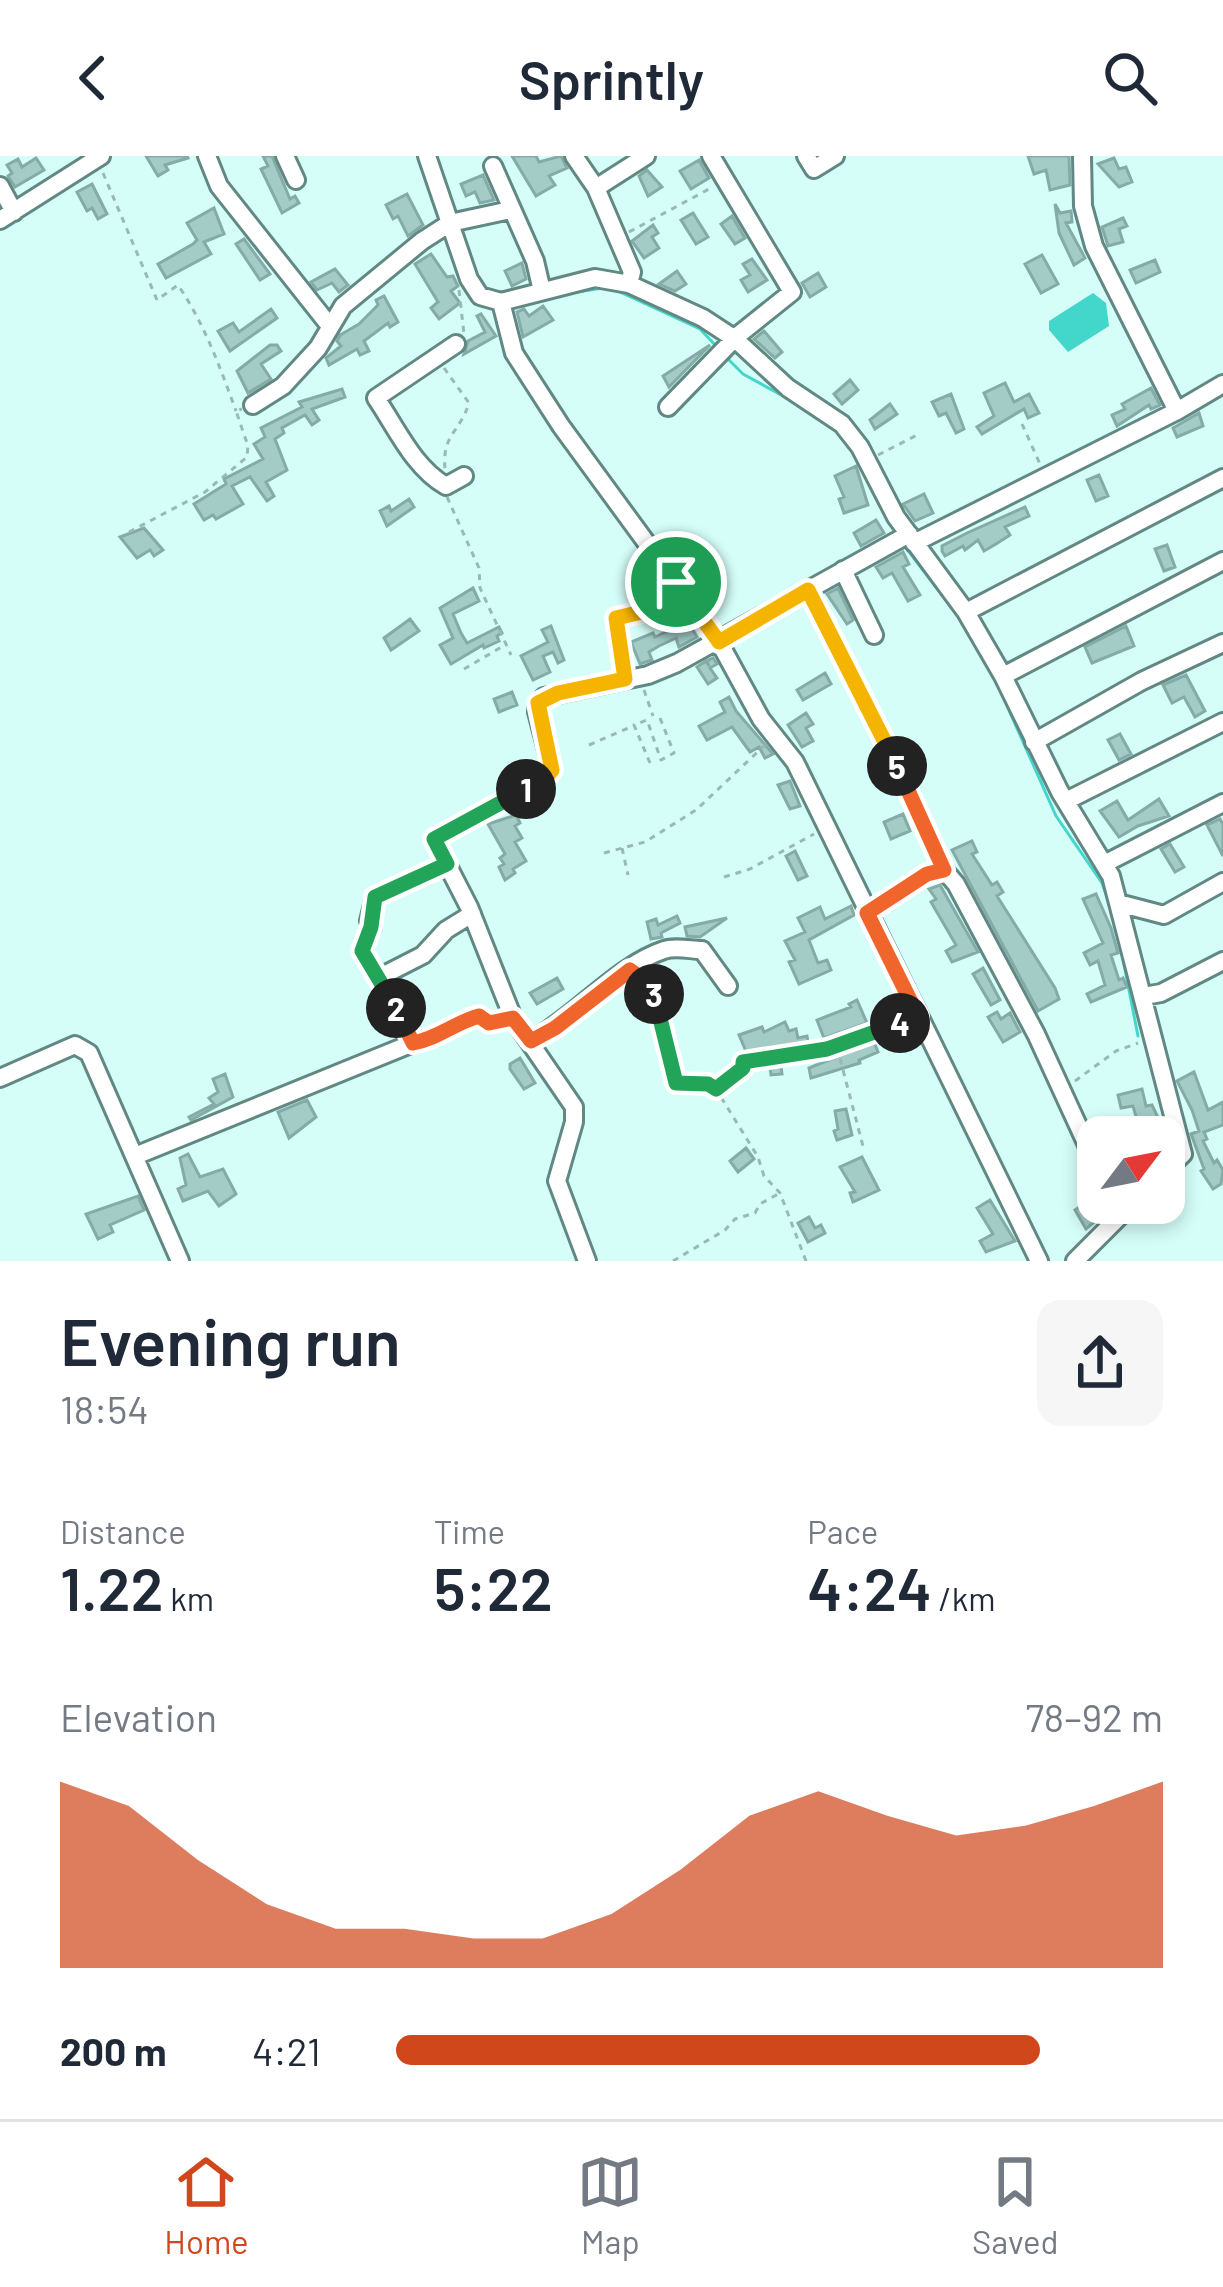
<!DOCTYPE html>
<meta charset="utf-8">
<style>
:root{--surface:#fff;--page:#f6f6f7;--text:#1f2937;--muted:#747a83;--line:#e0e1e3;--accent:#cf471b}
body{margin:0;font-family:Barlow,sans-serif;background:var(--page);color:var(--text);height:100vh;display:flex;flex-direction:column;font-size:45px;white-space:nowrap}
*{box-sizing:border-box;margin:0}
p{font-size:39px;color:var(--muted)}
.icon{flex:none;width:66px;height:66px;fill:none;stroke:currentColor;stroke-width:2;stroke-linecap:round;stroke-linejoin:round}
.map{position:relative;height:1105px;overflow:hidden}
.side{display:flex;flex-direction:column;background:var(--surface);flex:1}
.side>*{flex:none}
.needle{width:78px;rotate:58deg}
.controls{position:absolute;left:1077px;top:960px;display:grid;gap:24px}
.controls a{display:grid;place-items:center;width:108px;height:108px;border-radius:24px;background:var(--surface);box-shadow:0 6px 18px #0003;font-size:60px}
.pin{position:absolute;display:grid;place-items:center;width:102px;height:102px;color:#fff;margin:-51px;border:6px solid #fff;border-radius:50%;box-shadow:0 3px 12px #0007}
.km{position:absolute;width:60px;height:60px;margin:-30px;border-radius:50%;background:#222;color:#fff;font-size:33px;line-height:60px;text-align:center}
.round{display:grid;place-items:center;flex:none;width:126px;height:126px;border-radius:24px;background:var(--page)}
.headline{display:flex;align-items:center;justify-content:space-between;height:204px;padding:0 60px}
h1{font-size:66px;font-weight:600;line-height:90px}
.figures{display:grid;grid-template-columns:repeat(3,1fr);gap:18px;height:204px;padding:12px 60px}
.figures div{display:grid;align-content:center}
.figures b{font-size:60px;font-weight:600}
.figures small{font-size:33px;font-weight:400}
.figures p{font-size:33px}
.chart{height:336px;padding:24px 60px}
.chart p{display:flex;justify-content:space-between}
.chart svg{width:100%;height:216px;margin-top:12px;fill:var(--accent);opacity:.7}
ul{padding:0 60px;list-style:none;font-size:39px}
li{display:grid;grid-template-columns:192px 144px 1fr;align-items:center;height:90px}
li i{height:30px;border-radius:15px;background:var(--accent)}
header{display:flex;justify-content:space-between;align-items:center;height:156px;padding:0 60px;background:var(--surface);font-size:54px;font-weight:600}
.tabs{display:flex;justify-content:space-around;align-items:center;height:168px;border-top:3px solid var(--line);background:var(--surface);font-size:33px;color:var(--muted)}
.tabs a{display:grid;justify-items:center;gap:6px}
.tabs .active{color:var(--accent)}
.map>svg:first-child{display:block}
.water{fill:#43d7cb}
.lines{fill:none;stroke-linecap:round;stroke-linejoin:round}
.stream{stroke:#43d7cb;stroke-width:3}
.building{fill:#a3ccc6;stroke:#84aba7;stroke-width:3}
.minor-casing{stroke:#618883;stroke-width:22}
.path{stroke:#99b9b5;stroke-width:3;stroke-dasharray:6 6;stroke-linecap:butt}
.minor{stroke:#fff;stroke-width:16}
.split-1-casing{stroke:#fff;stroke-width:24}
.split-2-casing{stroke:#fff;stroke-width:24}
.split-3-casing{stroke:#fff;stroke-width:24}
.split-4-casing{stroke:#fff;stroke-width:24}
.split-5-casing{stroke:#fff;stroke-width:24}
.split-6-casing{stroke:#fff;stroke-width:24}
.split-1{stroke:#f5b400;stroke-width:15}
.split-2{stroke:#22a559;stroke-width:15}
.split-3{stroke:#f0652b;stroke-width:15}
.split-4{stroke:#22a559;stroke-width:15}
.split-5{stroke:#f0652b;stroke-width:15}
.split-6{stroke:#f5b400;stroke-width:15}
</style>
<header><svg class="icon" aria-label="back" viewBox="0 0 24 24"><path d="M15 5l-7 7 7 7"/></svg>Sprintly<svg class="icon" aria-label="search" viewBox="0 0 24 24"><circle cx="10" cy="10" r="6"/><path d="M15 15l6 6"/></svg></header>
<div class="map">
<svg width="1223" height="1105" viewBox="0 0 1223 1105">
<rect width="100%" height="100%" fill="#d5fef9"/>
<!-- water -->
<path class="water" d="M1093,137L1106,147L1109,170L1068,196L1049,174V165Z"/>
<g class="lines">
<!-- stream -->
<path class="stream" d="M565,138L609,131L700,173L718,192
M727,202L743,218L794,246
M851,292L869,326
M903,388L962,465
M996,525L1056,660L1102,727L1112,756
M1120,788L1138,880"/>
</g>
<!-- building -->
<path class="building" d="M146,0H187L188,2L165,9L168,14L158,20Z
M263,0H272L290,43L295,40L299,47L282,57L261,13L268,10Z
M512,0H536L539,6L561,0L567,12L549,20L555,29L536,40Z
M1028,0H1069L1070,29L1050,34L1046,14L1034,18Z
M36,2L44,14L15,31L8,20L12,17L7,9L18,3L22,11Z
M1114,2L1119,13L1126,11L1132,26L1119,31L1098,8Z
M699,4L709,22L691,33L680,15Z
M647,14L662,31L648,40L639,20Z
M483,19L494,44L480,47L475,36L466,40L461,28Z
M92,28L107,58L98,63L92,52L87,55L77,36Z
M407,38L423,69L408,80L398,60L393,63L386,49Z
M1055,48L1060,57L1071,55L1072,66L1066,67L1085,102L1074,109L1059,77Z
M214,52L224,78L204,86L211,98L166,122L158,108L193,88L197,84L187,67Z
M693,57L708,81L696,88L681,64Z
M732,60L745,82L735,88L721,68Z
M1123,62L1127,70L1119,73L1123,86L1108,90L1102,71Z
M653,69L658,77L652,81L659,92L644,102L632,85Z
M244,83L270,118L260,124L236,88Z
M431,98L447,121L453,120L458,130L451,135L460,147L439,163L431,152L438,146L415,108Z
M1042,99L1058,128L1041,137L1025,108Z
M752,103L767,124L748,136L741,124L750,119L743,108Z
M1155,104L1160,116L1136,127L1130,114Z
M522,107L526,123L512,130L505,115Z
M335,113L348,129L339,136L332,127L317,134L311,126Z
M677,115L686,128L675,135L659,128Z
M818,117L826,131L810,141L802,127Z
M384,140L398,166L390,171L388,167L364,185L369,195L360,199L357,193L329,209L326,202L341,190L337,185L340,179L359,168L378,149L376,144Z
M543,150L553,164L523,181L517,156L524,153L529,160Z
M271,153L277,162L230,195L218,175L233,167L239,176Z
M481,158L496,180L464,198L468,185L485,176L477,160Z
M764,175L782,196L775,202L754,183Z
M270,189H277L281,195L261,208L271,223L248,237L237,215Z
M710,189L669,231L663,220Z
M850,224L858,234L842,248L834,238Z
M1005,227L1014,246L1029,238L1039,257L1028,262L1024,253L982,278L977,271L994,260L984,237Z
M1151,232L1160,249L1151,253L1149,249L1117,270L1112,259L1125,253L1122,248Z
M342,233L345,241L312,253L319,264L312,269L305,259L282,272L284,277L275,283L287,314L266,326L274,340L267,345L250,321L232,330L243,348L216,363L213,359L204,364L194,348L226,328L224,323L263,303L254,288L265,281L261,272L302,251L299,246Z
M951,238L964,273L956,277L946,257L939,260L932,246Z
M890,248L897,258L875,273L870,264Z
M1199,257L1203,270L1177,281L1173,272Z
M856,310L868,349L844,357L839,343L844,341L835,320Z
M1099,319L1108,340L1096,345L1087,324Z
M924,338L933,357L915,365L903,348Z
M409,343L414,351L387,370L380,355L389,350L391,355Z
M1025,351L1029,360L1005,371L1010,379L996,388L984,395L978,384L965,394L963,390L945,400L942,395V390L967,377Z
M876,364L884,377L861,390L854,377Z
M144,372L163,394L154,400L150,394L137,402L120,381Z
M1167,389L1175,411L1164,415L1155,393Z
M903,396L909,408L903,411L920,439L908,445L892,417L883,422L876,411Z
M473,432L479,445L453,458L461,477L467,487L499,471L502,477L497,480L499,485L484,492L483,489L451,508L440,489L453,482L440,452Z
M838,432L853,464L847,468L827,438Z
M685,461L697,481L679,491L676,482L659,490L649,496L652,504L640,508L631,486L653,477L655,481L678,470L676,466Z
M410,463L419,475L391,494L384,482Z
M551,470L564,504L558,507L553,496L543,500L550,516L533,524L521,500L548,486L542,474Z
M1126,470L1134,490L1092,507L1085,491Z
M713,502L717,508L710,512L717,522L708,528L697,511L706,505L709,510L707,505Z
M825,517L831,528L803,544L797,534Z
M1186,519L1205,555L1195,561L1184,541L1172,547L1163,529Z
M512,536L517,549L499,556L494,543Z
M729,541L736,555L773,598L765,602L759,591L750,596L732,571L707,584L699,570L725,556L720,546Z
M806,557L813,568L806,572L813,585L802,591L788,569Z
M1120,578L1131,598L1119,604L1108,584Z
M790,625L800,650L790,653L778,629Z
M1159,643L1169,660L1138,670L1119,681L1100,655L1117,645L1128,664Z
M903,658L910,675L891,683L884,666Z
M516,659L520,667L515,670L522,682L515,686L526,705L513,713L515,717L505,724L499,711L504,708L500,702L505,698L488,668Z
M1220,663L1223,668V700L1207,669Z
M972,685L977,696L972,698L992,729L997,726L1003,736L997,740L1055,832L1059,843L1038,855L952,694Z
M1170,688L1184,711L1175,716L1161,693Z
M795,695L807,720L798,724L786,700Z
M940,729L978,796L952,806L946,795L956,789L931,746L936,743L929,733Z
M1096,738L1111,772L1118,797L1111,799L1119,824L1123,822L1127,831L1091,846L1087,838L1105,829L1098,805L1090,809L1084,797L1103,787L1083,743Z
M851,750L854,759L809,784L818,807L827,804L831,814L799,828L789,806L795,804L785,785L805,776L798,762L820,751L825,763Z
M677,760L680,767L661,777L662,781L651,783L647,766L656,763L658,769Z
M727,762L700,781L687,780L685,771Z
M983,812L1000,844L991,849L973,818Z
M557,822L563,833L537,848L530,837Z
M857,844L867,867L824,882L817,864L851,851L849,848Z
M997,856L1001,863L1010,857L1020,876L1003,886L988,861Z
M785,866L789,875L796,873L798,882L807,880L809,891L779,895L782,918L771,919L768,898L748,900L739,879L762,871L764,876Z
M874,886L878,896L859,904L860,907L811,922L809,912Z
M520,902L535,927L524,933L510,913V908Z
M1194,916L1208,954L1223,946V969L1204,976L1207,983L1203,985L1214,1007L1217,1004L1223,1014L1221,1028L1213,1033L1201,1015L1204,1013L1191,978L1199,975L1192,954L1177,925Z
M225,918L233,941L191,964L189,961L214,948L209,942L218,936L213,923Z
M1142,933L1146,950L1152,949L1162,970L1141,978L1133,950L1121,952L1118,939Z
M307,944L316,961L289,982L278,956Z
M846,953L852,979L837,984L834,975L838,973L835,955Z
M746,992L754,1003L738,1016L730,1005Z
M188,998L200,1021L223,1013L236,1038L219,1050L208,1035L183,1045L178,1033L186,1029L180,1002Z
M862,1001L879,1034L853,1046L850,1037L855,1036L840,1011Z
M1098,1038V1047L1105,1057L1086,1073L1075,1054Z
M138,1040L144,1054L110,1069L113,1076L98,1083L86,1058Z
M990,1044L1015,1085L986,1096L980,1085L993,1078L977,1052Z
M809,1061L815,1072L821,1069L825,1077L808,1086L798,1067Z"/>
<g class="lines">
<!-- minor casing -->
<g class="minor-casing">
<path id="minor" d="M207,0L219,30L329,169
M285,0L296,24
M427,0L469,123L480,140L501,146L595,122L629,128L703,162L735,183L788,232L842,268L860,291L896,361L966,456L1003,520L1060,636L1111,720L1183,998L1164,1016
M574,0L596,32
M806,0L814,13L835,0
M1082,0L1083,50L1094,90L1177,255
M493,10L535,105L542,135
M0,30L14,56
M0,64L101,0
M629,128L632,116L596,32L646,0
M501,146L514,197L561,270L719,486L761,563L795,606L1039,1105
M456,188L376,242C397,273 414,312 446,330L464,320
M253,249L283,230L318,192L343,150L422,85L450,67L510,54
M668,251L737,180L792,136L711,0
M914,387L1177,255L1223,228
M843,414L874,479
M808,434L903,621L944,714L956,728L1036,878L1098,1013
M966,456L1223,322
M1003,520L1223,405
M1034,586L1142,525L1223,487
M1066,645L1223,566
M1104,708L1223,647
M1118,747L1164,759L1223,726
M867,757L927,719L944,714
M378,822L423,799L446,774L472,758
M1144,840L1161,837L1223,805
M531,885C575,861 618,809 664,794C675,790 691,794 702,794L728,830
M413,887L393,844L362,795L372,771L369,765L375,741L447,708
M0,922L75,889L89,897L180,1105
M135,1000L413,887C438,882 454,867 480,860L489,867L513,862
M587,1105L557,1025L574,966V951L513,862L469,751L434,683L543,624L552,613L537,556L538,547L544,541L648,519L677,507L909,378
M1075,1105L1133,1047"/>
</g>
<!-- path -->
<path class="path" d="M103,17L157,144L178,129C204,167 220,211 236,255
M629,76L711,32
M459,134L464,178
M444,212L469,247C459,278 442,278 445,313
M1022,268L1040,308
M878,299L917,279
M447,341L479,412L480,432L511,499
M129,376L205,336L247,301L248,290L236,255L242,253
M624,510L616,462L660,452L659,436L665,433
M464,513L505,489
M644,534L653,560
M589,589L633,570
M650,607L634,569L647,564L661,604L674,597L658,557
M622,692L628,719
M604,697L645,686L696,654L765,589
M724,721L750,713L814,678
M641,822C666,841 669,897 677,927L708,928L714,932
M837,891L864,994
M1075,925L1116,895L1138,887
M673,1105L725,1074L735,1063L755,1057L760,1048L778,1038
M806,1105L780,1037L764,1020L758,1001L716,933L744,912L743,906L827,893L905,865"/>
<!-- minor -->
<use href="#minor" class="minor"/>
</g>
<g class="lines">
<!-- split-1 casing -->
<g class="split-1-casing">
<path id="split-1" d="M526,633L544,624L552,614L538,547L558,537L625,523L616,462L659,452V436L676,426"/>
</g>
<!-- split-2 casing -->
<g class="split-2-casing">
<path id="split-2" d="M396,852L362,795L371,771L375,741L447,708L434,683L526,633"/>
</g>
<!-- split-3 casing -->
<g class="split-3-casing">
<path id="split-3" d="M396,852L413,887C439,882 454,867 479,860L489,867L513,862L531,885L555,872L630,814L651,829L654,838"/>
</g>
<!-- split-4 casing -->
<g class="split-4-casing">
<path id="split-4" d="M654,838L676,927L708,928L716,933L743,912V906L827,893L900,867"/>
</g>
<!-- split-5 casing -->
<g class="split-5-casing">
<path id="split-5" d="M897,610L944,714L927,718L867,757L918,860L900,867"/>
</g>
<!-- split-6 casing -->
<g class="split-6-casing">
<path id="split-6" d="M676,426L719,486L808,434L897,610"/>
</g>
<!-- split-1 -->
<use href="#split-1" class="split-1"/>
<!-- split-2 -->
<use href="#split-2" class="split-2"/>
<!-- split-3 -->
<use href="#split-3" class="split-3"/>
<!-- split-4 -->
<use href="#split-4" class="split-4"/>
<!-- split-5 -->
<use href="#split-5" class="split-5"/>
<!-- split-6 -->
<use href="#split-6" class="split-6"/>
</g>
</svg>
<div class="controls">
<a><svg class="needle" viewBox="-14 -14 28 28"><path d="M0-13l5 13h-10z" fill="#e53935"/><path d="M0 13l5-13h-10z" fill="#747a83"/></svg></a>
</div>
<div class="pin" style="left:676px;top:426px;background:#1e9e55"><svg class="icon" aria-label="arrive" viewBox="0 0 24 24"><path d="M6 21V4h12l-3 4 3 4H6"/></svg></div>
<b class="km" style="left:526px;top:633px">1</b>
<b class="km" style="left:396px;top:852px">2</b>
<b class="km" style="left:654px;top:838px">3</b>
<b class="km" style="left:900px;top:867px">4</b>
<b class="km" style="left:897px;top:610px">5</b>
</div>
<section class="side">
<div class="headline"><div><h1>Evening run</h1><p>18:54</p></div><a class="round"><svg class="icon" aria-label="share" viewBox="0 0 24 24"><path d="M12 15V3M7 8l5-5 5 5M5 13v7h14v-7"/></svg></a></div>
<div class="figures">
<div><p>Distance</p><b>1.22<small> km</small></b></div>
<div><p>Time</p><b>5:22</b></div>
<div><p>Pace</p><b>4:24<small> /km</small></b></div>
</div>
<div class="chart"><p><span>Elevation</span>78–92 m</p>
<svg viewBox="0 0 160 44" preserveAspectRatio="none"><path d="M0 44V6L10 11L20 22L30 31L40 36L50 36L60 38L70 38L80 33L90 24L100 13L110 8L120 13L130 17L140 15L150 11L160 6V44z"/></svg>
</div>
<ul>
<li><b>200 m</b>4:21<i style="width:84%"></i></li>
</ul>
</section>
<nav class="tabs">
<a class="active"><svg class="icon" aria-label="home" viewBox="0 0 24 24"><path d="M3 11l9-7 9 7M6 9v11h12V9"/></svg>Home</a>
<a><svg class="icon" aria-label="map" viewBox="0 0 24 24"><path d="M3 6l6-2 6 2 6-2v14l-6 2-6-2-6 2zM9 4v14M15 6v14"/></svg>Map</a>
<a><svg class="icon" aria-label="saved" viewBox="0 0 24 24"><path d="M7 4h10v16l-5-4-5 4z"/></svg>Saved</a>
</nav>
